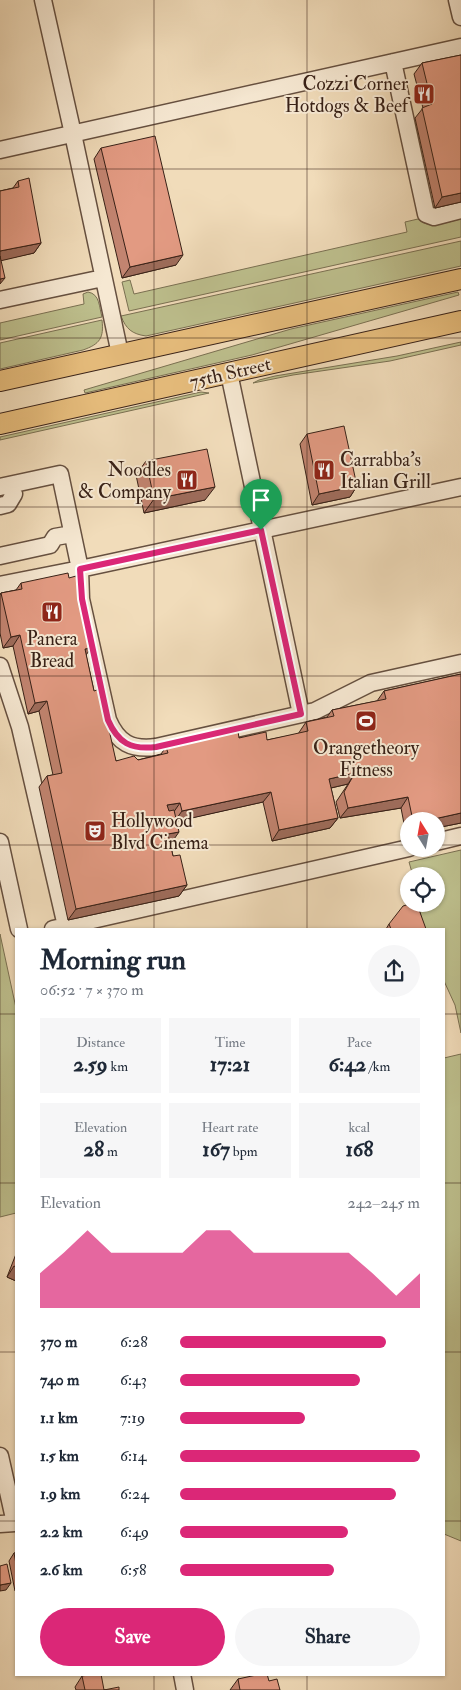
<!DOCTYPE html>
<meta charset="utf-8">
<style>
:root{--surface:#fff;--page:#f6f6f7;--text:#1f2937;--muted:#747a83;--accent:#db2777}
body{margin:0;font-family:"IM FELL Double Pica",serif;background:var(--page);color:var(--text);height:100vh;display:flex;flex-direction:column;font-size:19px;white-space:nowrap}
*{box-sizing:border-box;margin:0}
p{font-size:16px;color:var(--muted)}
.icon{flex:none;width:28px;height:28px;fill:none;stroke:currentColor;stroke-width:2;stroke-linecap:round;stroke-linejoin:round}
.map{position:relative;flex:1;overflow:hidden}
.details{position:absolute;left:15px;top:928px;width:430px;height:748px;display:flex;flex-direction:column;background:var(--surface);border-radius:0px;box-shadow:0 1px 4px #0004}
.details>*{flex:none}
.needle{width:32px;rotate:349deg}
.tools{position:absolute;left:400px;top:812px;display:grid;gap:10px}
.tools a{display:grid;place-items:center;width:45px;height:45px;border-radius:50%;background:var(--surface);box-shadow:0 1px 4px #0004;font-size:25px}
.pin{position:absolute;display:grid;place-items:center;width:42px;height:42px;color:#fff;margin:-51px -21px;border-radius:50% 50% 50% 0;rotate:-45deg;box-shadow:0 0 5px #0007}
.pin .icon{rotate:45deg}
.round{display:grid;place-items:center;flex:none;width:52px;height:52px;border-radius:26px;background:var(--page)}
.head{display:flex;align-items:center;justify-content:space-between;height:85px;padding:0 25px}
h1{font-size:28px;font-weight:800;line-height:38px}
.metrics{display:grid;grid-template-columns:repeat(3,1fr);gap:8px;height:85px;padding:5px 25px}
.metrics div{display:grid;align-content:center;border-radius:0px;background:var(--page);text-align:center}
.metrics b{font-size:21px;font-weight:800}
.metrics small{font-size:14px;font-weight:400}
.metrics p{font-size:14px}
.chart{height:140px;padding:10px 25px}
.chart p{display:flex;justify-content:space-between}
.chart svg{width:100%;height:90px;margin-top:5px;fill:var(--accent);opacity:.7}
.button{display:flex;gap:10px;margin-top:auto;padding:10px 25px}
.button a{flex:1;height:58px;border-radius:30px;background:var(--accent);color:#fff;font-size:20px;font-weight:800;line-height:58px;text-align:center}
.button a+a{background:var(--page);color:var(--text)}
ul{padding:0 25px;list-style:none;font-size:16px}
li{display:grid;grid-template-columns:80px 60px 1fr;align-items:center;height:38px}
li i{height:12px;border-radius:6px;background:var(--accent)}
.map>svg:first-child{display:block}
.green{fill:#bdbf8d;stroke:#7a7052}
.lines{fill:none;stroke-linecap:round;stroke-linejoin:round}
.minor-casing{stroke:#665040;stroke-width:19}
.major-casing{stroke:#382117;stroke-width:22}
.minor{stroke:#f6e8d2;stroke-width:16}
.major{stroke:#e8be7d;stroke-width:20}
.wall{fill:#c28470;stroke:#382117}
.shaded-wall{fill:#9e6c5b;stroke:#382117}
.building{fill:#e29a82;stroke:#382117}
.route-casing{stroke:#fff;stroke-width:10}
.route{stroke:#db2777;stroke-width:6}
.grid{fill:none;stroke:#382117;stroke-width:1;stroke-opacity:0.55}
.labels{text-anchor:middle;stroke-width:4;stroke-linejoin:round;paint-order:stroke}
.poi-label{font-size:19px;fill:#382117;stroke:#f6e8d2;text-anchor:end}
.street-label{font-size:19px;fill:#382117;stroke:#f6e8d2}
</style>
<div class="map">
<svg width="461" height="1690" viewBox="0 0 461 1690">
<rect width="100%" height="100%" fill="#f1dcba"/>
<filter id="stains"><feTurbulence type="fractalNoise" baseFrequency=".004" numOctaves="4"/><feColorMatrix values="0 0 0 0 .2 0 0 0 0 .09 0 0 0 0 .02 0 0 0 .5 -.17"/></filter>
<radialGradient id="worn" r=".72"><stop offset=".6" stop-color="#630" stop-opacity="0"/><stop offset="1" stop-color="#630" stop-opacity=".3"/></radialGradient>
<!-- green -->
<path class="green" d="M418,219C430,230 446,222 461,219V237L129,311L122,282L130,280L134,294L407,232L405,222Z
M461,241V266L146,336C132,334 126,329 121,316Z
M88,292C100,294 99,307 102,317L0,340V323L84,304L83,294Z
M458,292L459,295L252,355L85,393L84,390L291,329Z
M102,320C104,338 100,344 83,350L0,369V343Z
M461,342V345L390,361L293,375L253,383L259,380L275,376L397,356Z
M201,392L209,393L0,440V437Z
M461,850V1033L455,1005L444,981V929H424L418,904H436V876H413L409,862Z
M0,934L16,1008V1213L0,1217Z
M461,1054V1541L444,1534V1058Z"/>
<g class="lines">
<!-- minor casing -->
<g class="minor-casing">
<path id="minor" d="M43,0L73,134L120,354
M457,0L461,17
M393,62L426,214L434,217L461,210
M0,150L461,47
M0,300L103,278
M229,373L301,714
M0,487L60,474L80,569L81,599L108,720C118,743 131,750 156,747L315,711L371,683L461,663
M0,506L8,504L14,494
M0,556L50,545L55,537L72,534
M0,585L80,569L461,487
M0,666L20,727L66,926
M0,842L19,929
M436,842L461,836
M53,929L409,848
M0,1456L15,1523L0,1524
M182,1674L185,1690"/>
</g>
<!-- major casing -->
<g class="major-casing">
<path id="major" d="M0,381L461,279
M0,424L461,321"/>
</g>
<!-- minor -->
<use href="#minor" class="minor"/>
<!-- major -->
<use href="#major" class="major"/>
</g>
<!-- wall -->
<path class="wall" d="M461,55V202L435,208L415,118L423,108L414,74L422,63Z
M101,148L176,265L122,278L94,159Z
M18,181L41,243L34,253L1,260L0,191L13,188Z
M307,434L357,486L350,497L312,505L300,444Z
M146,461L205,500L144,513L136,475Z
M21,583L86,655L94,691L116,761L138,760L161,754L166,747L239,738L267,740L298,734L306,722L327,717L332,710L377,701L384,691L461,674V823L436,828V821H409V834H406L401,808L340,818L336,802L348,784L331,788L338,818L330,828L272,841L263,802L177,821L172,842L170,843L173,856L187,885L179,896L68,920L39,787L47,776L53,775L39,711L28,714L13,646L3,648L0,633V595L1,593L16,590Z
M389,924L426,929H386Z
M16,1254V1281L7,1277Z
M14,1553H16V1591H15L9,1561Z
M82,1676L104,1690H119H76L75,1687Z
M238,1679L269,1681L280,1690H230Z"/>
<!-- shaded-wall -->
<path class="shaded-wall" d="M461,193V202L435,208L442,197Z
M41,243L34,253L0,261V251Z
M183,255L176,265L122,278L130,267Z
M5,278L0,284V279Z
M357,486L350,497L312,505L319,494Z
M215,487L205,500L144,513L154,499Z
M20,635L13,646L3,648L11,637Z
M91,648L84,658L85,649Z
M47,701L39,711L28,714L35,703Z
M355,773L348,784L322,790L329,779Z
M271,792L263,802L174,822L182,811Z
M408,797L401,808L340,818L348,808Z
M180,803L173,813L160,816L167,805Z
M461,813V823L436,828V821H425Z
M338,818L330,828L272,841L279,830Z
M179,832L172,842L160,845L168,834Z
M187,885L179,896L68,920L76,909Z
M14,1266L16,1267V1281L7,1277Z
M11,1583L6,1590L0,1591V1585Z"/>
<!-- building -->
<path class="building" d="M461,55V193L442,197L422,108L432,104L422,63Z
M155,136L183,255L130,267L101,148Z
M29,178L41,243L0,251V191L19,187L18,181Z
M0,256L5,278L0,279Z
M344,426L357,486L319,494L307,434Z
M207,449L215,487L154,499L146,461Z
M68,573L69,578L76,576L91,648L85,649L94,691L100,689L116,761L134,756L138,760L168,753L166,747L238,731L239,738L266,732L267,740L308,731L306,722L334,716L332,710L386,699L384,691L461,674V813L425,821H413L408,797L348,808L344,792L355,773L329,779L338,818L279,830L271,792L182,811L180,803L167,805L169,811L174,810L179,832L168,834L173,856L180,855L187,885L76,909L47,776L62,773L47,701L35,703L20,635L11,637L1,593L22,589L21,583Z
M410,904H417L426,929H391L389,924L403,906Z
M14,1553H16V1564Z
M7,1564L11,1583L0,1585V1566Z
M94,1674H101L104,1690L119,1687V1690H85L82,1676Z
M261,1674H267L269,1681L277,1679L280,1690H240L238,1679Z"/>
<g class="lines">
<!-- route casing -->
<g class="route-casing">
<path id="route" d="M261,530L301,714L156,747C131,750 118,743 108,720L82,599L80,569Z"/>
</g>
<!-- route -->
<use href="#route" class="route"/>
</g>
<!-- grid -->
<path class="grid" d="M154,0V929M307,0V929M0,169H461M0,338H461M0,507H461M0,676H461M0,845H409M436,845H461M0,1014H16M444,1014H461M0,1183H16M444,1183H461M0,1352H16M444,1352H461M0,1521H16M444,1521H461M154,1674V1690M307,1674V1690"/>
<!-- icons -->
<defs>
<g id="restaurant-square" transform="scale(1.125)"><rect x="-9" y="-9" width="18" height="18" rx="4" fill="#8f2418" stroke="#f6e8d2"/><path d="M-5-6h1v4h1v-4h1v4h1v-4h1v5L-1.5 .5V6h-2V.5L-5-1ZM5-6V6H3V1.5H1.5Q1.5-4 5-6Z" fill="#fff"/></g>
<g id="stadium-square" transform="scale(1.125)"><rect x="-9" y="-9" width="18" height="18" rx="4" fill="#8f2418" stroke="#f6e8d2"/><path d="M0-5a6.5 5 0 1 0 0 10a6.5 5 0 1 0 0-10ZM-3.5-1.8h7v3.6h-7Z" fill="#fff"/></g>
<g id="theatre-square" transform="scale(1.125)"><rect x="-9" y="-9" width="18" height="18" rx="4" fill="#8f2418" stroke="#f6e8d2"/><path d="M-5-5.5Q0-4 5-5.5V0Q5 5 0 6Q-5 5-5 0ZM-3.3-2.5H-1v1.5H-3.3ZM1-2.5H3.3v1.5H1ZM-2.8 1Q0 5.5 2.8 1Z" fill="#fff"/></g>
</defs>
<g fill-rule="evenodd">
<use href="#restaurant-square" x="424" y="94"/>
<use href="#restaurant-square" x="324" y="470"/>
<use href="#restaurant-square" x="187" y="480"/>
<use href="#restaurant-square" x="52" y="612"/>
<use href="#stadium-square" x="366" y="721"/>
<use href="#theatre-square" x="95" y="831"/>
</g>
<g class="labels">
<!-- poi labels -->
<g class="poi-label">
<text x="408" y="90">Cozzi Corner<tspan x="408" dy="22">Hotdogs &amp; Beef</tspan></text>
<text x="340" y="466" text-anchor="start">Carrabba's<tspan x="340" dy="22">Italian Grill</tspan></text>
<text x="171" y="476">Noodles<tspan x="171" dy="22">&amp; Company</tspan></text>
<text x="52" y="645" text-anchor="middle">Panera<tspan x="52" dy="22">Bread</tspan></text>
<text x="366" y="754" text-anchor="middle">Orangetheory<tspan x="366" dy="22">Fitness</tspan></text>
<text x="111" y="827" text-anchor="start">Hollywood<tspan x="111" dy="22">Blvd Cinema</tspan></text>
</g>
<!-- street labels -->
<g class="street-label">
<text transform="translate(230 372) rotate(-13)" y="7">75th Street</text>
</g>
</g>
<rect width="100%" height="100%" filter="url(#stains)"/>
<rect width="100%" height="100%" fill="url(#worn)"/>
</svg>
<div class="tools">
<a><svg class="needle" viewBox="-14 -14 28 28"><path d="M0-13l5 13h-10z" fill="#e53935"/><path d="M0 13l5-13h-10z" fill="#747a83"/></svg></a>
<a><svg class="icon" aria-label="locate" viewBox="0 0 24 24"><circle cx="12" cy="12" r="6"/><path d="M12 2v4M12 18v4M2 12h4M18 12h4"/></svg></a>
</div>
<div class="pin" style="left:261px;top:530px;background:#1e9e55"><svg class="icon" aria-label="arrive" viewBox="0 0 24 24"><path d="M6 21V4h12l-3 4 3 4H6"/></svg></div>
<section class="details">
<div class="head"><div><h1>Morning run</h1><p>06:52 · 7 × 370 m</p></div><a class="round"><svg class="icon" aria-label="share" viewBox="0 0 24 24"><path d="M12 15V3M7 8l5-5 5 5M5 13v7h14v-7"/></svg></a></div>
<div class="metrics">
<div><p>Distance</p><b>2.59<small> km</small></b></div>
<div><p>Time</p><b>17:21</b></div>
<div><p>Pace</p><b>6:42<small> /km</small></b></div>
</div>
<div class="metrics">
<div><p>Elevation</p><b>28<small> m</small></b></div>
<div><p>Heart rate</p><b>167<small> bpm</small></b></div>
<div><p>kcal</p><b>168</b></div>
</div>
<div class="chart"><p><span>Elevation</span>242–245 m</p>
<svg viewBox="0 0 160 44" preserveAspectRatio="none"><path d="M0 44V27L10 17L20 6L30 17L40 17L50 17L60 17L70 6L80 6L90 17L100 17L110 17L120 17L130 17L140 27L150 38L160 27V44z"/></svg>
</div>
<ul>
<li><b>370 m</b>6:28<i style="width:86%"></i></li>
<li><b>740 m</b>6:43<i style="width:75%"></i></li>
<li><b>1.1 km</b>7:19<i style="width:52%"></i></li>
<li><b>1.5 km</b>6:14<i style="width:100%"></i></li>
<li><b>1.9 km</b>6:24<i style="width:90%"></i></li>
<li><b>2.2 km</b>6:49<i style="width:70%"></i></li>
<li><b>2.6 km</b>6:58<i style="width:64%"></i></li>
</ul>
<div class="button"><a>Save</a><a>Share</a></div>
</section>
</div>
